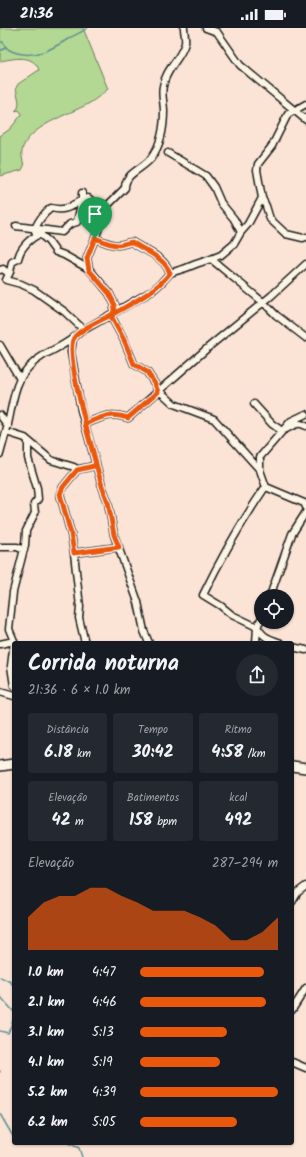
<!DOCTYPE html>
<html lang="pt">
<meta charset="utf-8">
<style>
:root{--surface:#171b24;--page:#242831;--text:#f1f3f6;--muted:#9ea1a6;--accent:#ea580c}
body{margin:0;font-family:Kalam,sans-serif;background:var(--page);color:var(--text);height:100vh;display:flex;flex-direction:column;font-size:15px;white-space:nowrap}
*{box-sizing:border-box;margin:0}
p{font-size:13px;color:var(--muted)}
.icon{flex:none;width:22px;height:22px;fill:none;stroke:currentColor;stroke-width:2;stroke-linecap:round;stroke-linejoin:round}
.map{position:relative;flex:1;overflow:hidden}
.drawer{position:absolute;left:12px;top:613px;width:282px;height:504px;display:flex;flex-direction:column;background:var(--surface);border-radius:4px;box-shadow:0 1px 3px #0004}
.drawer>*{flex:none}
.buttons{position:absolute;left:254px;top:561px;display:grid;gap:8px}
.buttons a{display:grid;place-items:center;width:40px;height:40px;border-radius:50%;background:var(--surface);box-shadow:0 1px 3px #0004;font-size:20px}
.pin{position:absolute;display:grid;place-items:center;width:34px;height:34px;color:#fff;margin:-41px -17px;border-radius:50% 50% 50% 0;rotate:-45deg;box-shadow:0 0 4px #0007}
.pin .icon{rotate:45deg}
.round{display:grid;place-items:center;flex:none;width:42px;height:42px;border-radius:21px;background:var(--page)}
.summary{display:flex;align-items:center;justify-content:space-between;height:68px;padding:0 16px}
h1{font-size:22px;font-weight:700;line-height:30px}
.stats{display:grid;grid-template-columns:repeat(3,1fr);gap:6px;height:68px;padding:4px 16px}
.stats div{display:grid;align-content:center;border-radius:4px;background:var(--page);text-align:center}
.stats b{font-size:17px;font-weight:700}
.stats small{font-size:11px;font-weight:400}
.stats p{font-size:11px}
.chart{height:112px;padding:8px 16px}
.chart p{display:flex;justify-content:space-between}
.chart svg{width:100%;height:72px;margin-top:4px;fill:var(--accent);opacity:.7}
ul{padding:0 16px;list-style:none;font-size:13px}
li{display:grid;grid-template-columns:64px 48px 1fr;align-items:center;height:30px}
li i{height:10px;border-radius:5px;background:var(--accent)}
.status{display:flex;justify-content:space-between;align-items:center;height:28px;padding:0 20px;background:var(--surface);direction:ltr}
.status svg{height:11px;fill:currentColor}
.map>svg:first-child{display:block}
.green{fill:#b3d893;stroke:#687a58}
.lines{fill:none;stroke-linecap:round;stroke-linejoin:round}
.stream{stroke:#5f9093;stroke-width:1.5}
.street-casing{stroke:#1c1c1c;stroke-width:9}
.secondary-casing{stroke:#1c1c1c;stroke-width:12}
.street{stroke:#fcf5e5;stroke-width:6}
.secondary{stroke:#fcf5e5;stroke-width:9}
.route-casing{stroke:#fff;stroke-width:8}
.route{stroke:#ea580c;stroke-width:5}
</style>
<div class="status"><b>21:36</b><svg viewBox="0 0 49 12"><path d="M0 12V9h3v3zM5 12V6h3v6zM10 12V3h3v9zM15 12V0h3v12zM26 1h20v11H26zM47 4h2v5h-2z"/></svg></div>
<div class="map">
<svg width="306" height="1129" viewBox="0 0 306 1129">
<rect width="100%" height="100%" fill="#fbe4d6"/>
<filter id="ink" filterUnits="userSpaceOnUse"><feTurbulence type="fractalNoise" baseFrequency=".025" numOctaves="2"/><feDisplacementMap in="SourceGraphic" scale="8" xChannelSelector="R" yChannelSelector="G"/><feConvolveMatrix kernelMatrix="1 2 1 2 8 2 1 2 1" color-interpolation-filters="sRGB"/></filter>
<g filter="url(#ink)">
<!-- green -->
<path class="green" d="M0,0H83L108,61C102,66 95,72 88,76C70,86 26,99 22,123C21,127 23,133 24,138L22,142L0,148V108L10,101L22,86L19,82L15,83L18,80L19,74L16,60L18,56L39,42C33,25 13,31 0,33Z"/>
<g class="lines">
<!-- stream -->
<path class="stream" d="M0,14H3C6,21 10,23 17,25C36,30 52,21 68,11C74,7 81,5 87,0
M0,23L5,20
M0,949L11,954L14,959
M0,968L14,984
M0,1003L8,1005L14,990
M0,1043V1044
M0,1086L14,1110
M27,1115H28
M68,1115L79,1120L82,1129"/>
<!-- street casing -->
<g class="street-casing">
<path id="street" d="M184,0C184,5 186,10 185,15C181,31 166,40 163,58C161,66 164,75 164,83C164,98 161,116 152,129C144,141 125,144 125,160L105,180L101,186L98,203L87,230L89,241L109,265L115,277L112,290L124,312L134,336L147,344L155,356L158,364L163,366L174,376L214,391L260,442L266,459L304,475L306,479
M206,0L217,4L240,37L306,92
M306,76L288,86L272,118L258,136L257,142L262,170L266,178L270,191L286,206L303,210L306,209
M168,125L206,148L214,159L221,175L234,191L241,204
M16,198L62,204L70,196L77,194L82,172V165
M35,203C36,195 44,185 51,180C70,185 72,174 88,170L99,178L105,180
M95,210C102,213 110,217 118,217C123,217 127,214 132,214C145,223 164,228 170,245
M211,231L264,275L276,287L306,310
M0,242L3,241L9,246
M84,302L65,284L34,262L21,256L6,252L10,244L12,234L18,231C20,220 30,210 40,206L48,213L56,224L64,227L89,241
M73,311L71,324L81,382L102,458L108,474L114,507L138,574L144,603L149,615
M0,317L20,351
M254,376L272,396L282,403C291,400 296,392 306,398
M0,387L8,398
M85,396C102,389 109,384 128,390L211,317L271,268L306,236
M6,404C15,371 11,347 44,327C56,320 70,315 80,304L152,263L161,255L170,245L186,240L196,236L211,231L221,227L234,216L241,204L248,196L262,170
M0,426L6,404L25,410L51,432L74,439L77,442
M260,442V429L291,393L306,386
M0,519H17L24,522
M74,525L119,519
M270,568L292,506L306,484
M261,591L257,599C265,611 268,610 281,615
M85,615L79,590L80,579L74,525L71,506L60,466L63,459L77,442C84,439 91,441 96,435
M256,615L257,599L232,587L221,578L203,567C221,530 241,495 264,461L266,459
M0,616L14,613
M292,619L306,622
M14,658L11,638L14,613L9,601L13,564L25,517L26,503L35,485L34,476L38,471L37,460L28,430V413
M0,664L14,668
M292,874L298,864L306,858
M292,982L306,960
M292,1034L306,1040"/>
</g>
<!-- secondary casing -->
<g class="secondary-casing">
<path id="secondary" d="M0,738L14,736
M292,738L306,740"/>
</g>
<!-- street -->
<use href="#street" class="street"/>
<!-- secondary -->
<use href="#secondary" class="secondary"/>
</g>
</g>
<g class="lines" filter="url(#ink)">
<!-- route casing -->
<g class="route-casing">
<path id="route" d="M95,210L87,230L89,242L109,265L115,277L113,286C102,292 81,300 74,310C64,324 91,416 96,435L94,438L77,442L63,459L60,466L71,506L74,525L119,519L114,507L108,474L102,458L85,396C102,389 109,384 128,390L158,364L155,356L147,344L134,336L124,312L112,290L113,286C134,274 155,264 170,245C164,229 145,223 132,214C127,214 123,217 118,217C110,217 102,213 95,210"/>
</g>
<!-- route -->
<use href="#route" class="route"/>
</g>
</svg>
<div class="buttons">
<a><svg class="icon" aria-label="locate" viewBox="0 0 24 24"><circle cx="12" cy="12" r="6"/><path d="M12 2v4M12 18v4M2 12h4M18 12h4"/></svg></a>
</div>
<div class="pin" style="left:95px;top:210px;background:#1e9e55"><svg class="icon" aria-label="arrive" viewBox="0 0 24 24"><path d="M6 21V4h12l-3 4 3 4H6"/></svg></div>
<section class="drawer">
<div class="summary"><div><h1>Corrida noturna</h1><p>21:36 · 6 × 1.0 km</p></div><a class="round"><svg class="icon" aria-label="share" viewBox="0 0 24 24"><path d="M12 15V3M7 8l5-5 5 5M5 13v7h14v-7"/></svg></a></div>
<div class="stats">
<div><p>Distância</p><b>6.18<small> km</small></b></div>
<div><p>Tempo</p><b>30:42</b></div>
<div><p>Ritmo</p><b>4:58<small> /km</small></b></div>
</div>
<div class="stats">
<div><p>Elevação</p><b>42<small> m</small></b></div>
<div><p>Batimentos</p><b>158<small> bpm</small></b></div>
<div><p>kcal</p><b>492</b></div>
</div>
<div class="chart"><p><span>Elevação</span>287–294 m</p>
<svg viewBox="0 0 160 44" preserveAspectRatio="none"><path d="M0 44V24L10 15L20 11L30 11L40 6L50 6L60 11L70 15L80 20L90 20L100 20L110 24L120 29L130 38L140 38L150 33L160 24V44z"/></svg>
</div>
<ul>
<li><b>1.0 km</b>4:47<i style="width:90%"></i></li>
<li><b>2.1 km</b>4:46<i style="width:91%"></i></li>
<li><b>3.1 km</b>5:13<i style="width:63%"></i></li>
<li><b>4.1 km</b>5:19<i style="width:58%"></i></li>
<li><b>5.2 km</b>4:39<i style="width:100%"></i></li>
<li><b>6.2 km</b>5:05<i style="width:70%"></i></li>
</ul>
</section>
</div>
